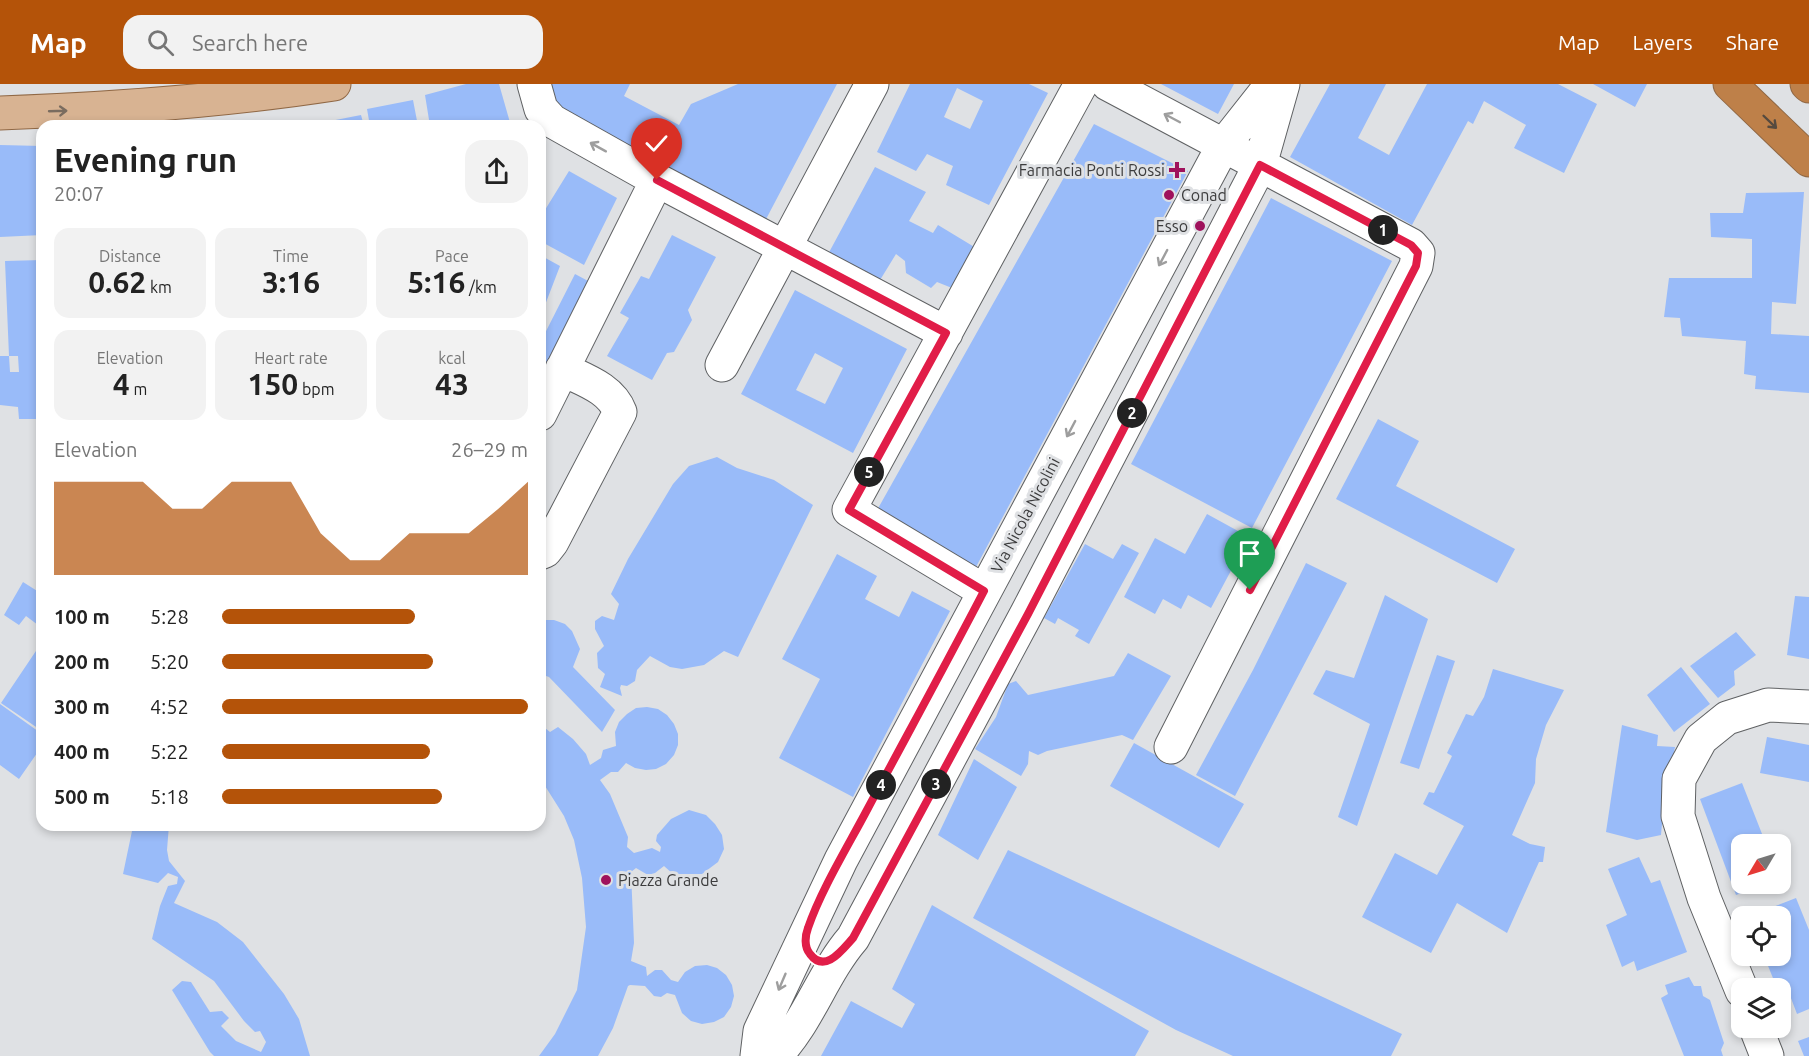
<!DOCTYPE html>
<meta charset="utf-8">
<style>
:root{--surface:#fff;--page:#f2f2f2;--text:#222;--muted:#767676;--accent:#b45309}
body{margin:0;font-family:Ubuntu,sans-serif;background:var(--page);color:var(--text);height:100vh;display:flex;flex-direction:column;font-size:22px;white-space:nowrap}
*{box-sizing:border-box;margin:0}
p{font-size:20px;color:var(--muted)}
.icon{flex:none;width:33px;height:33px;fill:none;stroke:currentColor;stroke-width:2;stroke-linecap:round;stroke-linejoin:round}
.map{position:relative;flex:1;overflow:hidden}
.details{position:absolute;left:36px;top:36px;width:510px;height:711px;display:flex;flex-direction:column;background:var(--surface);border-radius:18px;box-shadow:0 3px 9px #0003}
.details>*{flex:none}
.needle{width:39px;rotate:232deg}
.fabs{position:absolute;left:1731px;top:750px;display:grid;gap:12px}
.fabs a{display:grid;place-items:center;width:60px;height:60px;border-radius:12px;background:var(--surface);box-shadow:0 3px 9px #0003;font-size:30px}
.pin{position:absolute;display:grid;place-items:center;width:51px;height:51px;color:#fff;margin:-62px -26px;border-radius:50% 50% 50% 0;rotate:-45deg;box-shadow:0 0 6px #0007}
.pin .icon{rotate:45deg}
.km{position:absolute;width:30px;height:30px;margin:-15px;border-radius:50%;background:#222;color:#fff;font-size:16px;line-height:30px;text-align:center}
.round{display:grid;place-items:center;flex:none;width:63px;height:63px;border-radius:18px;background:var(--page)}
.head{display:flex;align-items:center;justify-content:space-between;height:102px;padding:0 18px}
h1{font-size:33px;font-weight:600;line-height:45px}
.stats{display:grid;grid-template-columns:repeat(3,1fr);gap:9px;height:102px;padding:6px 18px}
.stats div{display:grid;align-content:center;border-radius:15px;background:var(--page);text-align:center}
.stats b{font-size:30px;font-weight:600}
.stats small{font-size:16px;font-weight:400}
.stats p{font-size:16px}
.chart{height:168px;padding:12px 18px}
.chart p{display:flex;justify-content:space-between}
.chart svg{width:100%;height:108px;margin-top:6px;fill:var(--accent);opacity:.7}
ul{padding:0 18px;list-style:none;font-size:20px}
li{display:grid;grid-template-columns:96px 72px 1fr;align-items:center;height:45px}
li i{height:15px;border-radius:8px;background:var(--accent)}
header{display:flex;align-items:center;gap:36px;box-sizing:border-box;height:84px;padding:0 30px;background:var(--accent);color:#fff}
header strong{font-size:28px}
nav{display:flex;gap:33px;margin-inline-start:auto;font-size:21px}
.search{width:420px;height:54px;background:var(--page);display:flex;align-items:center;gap:15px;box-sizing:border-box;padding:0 21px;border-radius:18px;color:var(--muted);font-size:22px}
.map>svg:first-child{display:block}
.building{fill:#99bbf9;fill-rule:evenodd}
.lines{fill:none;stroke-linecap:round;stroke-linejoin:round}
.minor-casing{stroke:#5f6163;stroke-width:35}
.major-casing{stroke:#906845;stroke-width:35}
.highway-casing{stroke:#906845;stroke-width:35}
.minor{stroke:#fff;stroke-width:33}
.major{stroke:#d8b392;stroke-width:33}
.highway{stroke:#be8049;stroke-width:33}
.oneway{stroke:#7a6c5f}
.oneway2{stroke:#9e9e9e}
.oneway3{stroke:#564a3f}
.route-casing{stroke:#fff;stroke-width:12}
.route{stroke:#e11d48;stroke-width:8}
.poi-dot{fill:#9f125c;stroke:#dfe1e4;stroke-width:2}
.labels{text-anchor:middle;stroke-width:6;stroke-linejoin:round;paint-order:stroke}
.poi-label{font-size:16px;fill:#3c3c3d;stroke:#dfe1e4;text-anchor:end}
.street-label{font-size:16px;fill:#3c3c3d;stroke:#dfe1e4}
</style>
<header>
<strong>Map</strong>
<div class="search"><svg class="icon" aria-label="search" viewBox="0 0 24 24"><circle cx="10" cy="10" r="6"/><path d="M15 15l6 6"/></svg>Search here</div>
<nav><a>Map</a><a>Layers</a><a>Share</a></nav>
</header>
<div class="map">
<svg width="1809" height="972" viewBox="0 0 1809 972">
<rect width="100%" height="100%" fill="#dfe1e4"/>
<!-- building -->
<path class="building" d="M466,0H499L511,42H430L425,11Z
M545,0H630L624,12L679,41L691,20L738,0H837L764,139L554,29Z
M910,0H1029L1048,9L989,121L946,101L953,82L927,70L916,87L877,68ZM957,4L983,17L970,45L944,33Z
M1161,0H1234L1218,30Z
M1330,0H1386L1358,54L1389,71L1427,0H1558L1597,20L1564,89L1514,64L1526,41L1484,17L1473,40L1468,37L1412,141L1290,73Z
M1593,0H1647L1635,23Z
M413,16L418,42H370L367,25Z
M361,31L364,42H310V41Z
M1094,40L1188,87L976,483L876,428Z
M0,61L42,62V151L0,153Z
M875,83L926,108L909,137L933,149L938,141L976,164L952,204L937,198L931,204L906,189L905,177L896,170L877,201L826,174Z
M569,87L617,114L584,181L540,157V134Z
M1804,108L1796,220L1772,218L1771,250L1809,252V309L1755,305L1756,292L1744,290L1746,257L1682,252L1680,234L1664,233L1669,194H1752V155L1711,153L1710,129H1743L1746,109Z
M1271,114L1392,177L1252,444L1131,380Z
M672,151L716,173L688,226L692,236L674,268L667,269L652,296L607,272L629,234L620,229L641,192L649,195Z
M540,171L560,182L540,234Z
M42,176V335H19L18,323L0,321V272H9L10,288H19L18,272H9L5,177Z
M575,190L590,198L540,297V259Z
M795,206L907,265L853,369L741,310ZM815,269L843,284L825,320L796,306Z
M1378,335L1419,357L1396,402L1515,465L1497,499L1336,415Z
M717,373L737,384L774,396L813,421L738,573L724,567L704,581L682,585L670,583L650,572L637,586L635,597L627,602L621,601L620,604L622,612L600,603L605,590L598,584L597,569L604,562L595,545V537L602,532L614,536L619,520L611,510L628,475L673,400L689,382Z
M1207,430L1249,453L1211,524L1188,511L1181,525L1163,515L1155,530L1124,513L1155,454L1185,470Z
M1085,460L1113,475L1122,460L1139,469L1089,560L1075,552L1079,546L1058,534L1055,540L1044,534Z
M837,470L877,492L865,515L899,533L912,507L950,527L853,713L779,674L820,595L782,575Z
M1306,479L1347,499L1235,712L1196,691L1253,586Z
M23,498L42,510V544L26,532L19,541L4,531Z
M1385,511L1428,535L1357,742L1338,733L1370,640L1313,610L1326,586L1354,594Z
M1795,512L1809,513V575L1787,571Z
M543,536H554L565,540L572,547L580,565L573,583L615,626L602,648L549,593L540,590V538Z
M1736,548L1756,571L1734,587L1735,601L1718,614L1690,582Z
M42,558V647L1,619Z
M1128,569L1171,592L1133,656L1122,651L1047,667L1038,671L1029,667L1028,680L1021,692L975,665L996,633L1008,600L1016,597L1028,611L1114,592Z
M1437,571L1455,577L1419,685L1400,679Z
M1681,583L1710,620L1674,648L1647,611Z
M1493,585L1564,606L1546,641L1536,675L1535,699L1512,751L1530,760L1545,763L1543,778H1539L1507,849L1457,819L1431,869L1362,833L1395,769L1437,791L1464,742L1423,720L1429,708L1434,709L1452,672L1447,669L1466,630L1473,632L1484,613Z
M0,620L42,650V662L19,695L0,681Z
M647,623L658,625L667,631L674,640L678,650V661L674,671L666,680L656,685L646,686L635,684L626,679L618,688H611L600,696L610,710L628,753L627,763L634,769L652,764L660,768L661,763L656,757L657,751L671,735L689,726L706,731L715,740L722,751L724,765L718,778L702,790H673L664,782L655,789L648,791L636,784L631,788L634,859L631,877L646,883L647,892L655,886H662L671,896L678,898L685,888L695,882L707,881L717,884L726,891L732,901L734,912L731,923L724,933L714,938L702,940L691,937L682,929L675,911L667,909L661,913L654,912L645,902L630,901L628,902L613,944L598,972H539L555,950L577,906L586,843L582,794L574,756L564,732L540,694V640L550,648L558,643L573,655L586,670L590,681L601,674L603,666L616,662L615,648L619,638L627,630L636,624Z
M1622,641L1658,651L1657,662L1675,663L1664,718L1661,751L1637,756L1606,748Z
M1767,653L1809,661V698L1760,689Z
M1134,659L1244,720L1219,764L1110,702Z
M974,675L1017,703L978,776L938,751Z
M1742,699L1766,760H1742V800H1766L1736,811L1700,715Z
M97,741H169L167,766L169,777L185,797L174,819L217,838L243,858L284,910L299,935L310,972H214L210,968L172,906L182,897L191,898L210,928L222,927L229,934L221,942L236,957L261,968L266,958L260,947L255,948L244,937L214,897L152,855L160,822L168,802L177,800L178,793L168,789L158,799L123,790L132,747L117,743L111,746H101Z
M1008,766L1402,950L1391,972H1233L1176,946L973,834Z
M1639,773L1651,799L1660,796L1687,868L1637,887L1634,877L1622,883L1606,841L1627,831L1608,785Z
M1796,814L1809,846V925L1797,930L1786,901L1777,904L1764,872H1780V832H1759L1758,829Z
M932,821L1149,947L1135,972H821L851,917L902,944L915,920L892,905Z
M1689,893L1694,902H1701L1703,912L1710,916L1724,959L1721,966L1723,972H1684L1661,914L1668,910L1665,901Z
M1809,953V972H1804L1798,957Z"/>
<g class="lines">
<!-- minor casing -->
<g class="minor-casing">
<path id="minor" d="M534,0L541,25L552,37L657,96L946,249
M1108,0L1411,161L1418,169L1416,182L1171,663
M722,281L872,0
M540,330L657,96
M540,469L545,467L552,458L620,328C611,304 584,296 562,285
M984,507L849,426L1081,0
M1742,907L1704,814L1678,732L1679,695L1701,655L1727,634L1768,621L1809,623
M1756,944L1767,972
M757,972L760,947L841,776L1223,62L1272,0
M775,972C808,939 822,890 853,854L1027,529L1260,81L1283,0"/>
</g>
<!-- major casing -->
<g class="major-casing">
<path id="major" d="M0,29C112,25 223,17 334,0"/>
</g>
<!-- highway casing -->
<g class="highway-casing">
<path id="highway" d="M1730,0L1809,76
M1807,0L1809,2"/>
</g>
<!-- minor -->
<use href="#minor" class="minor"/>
<!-- major -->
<use href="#major" class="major"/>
<!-- highway -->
<use href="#highway" class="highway"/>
</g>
<!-- one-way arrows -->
<defs><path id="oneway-shaft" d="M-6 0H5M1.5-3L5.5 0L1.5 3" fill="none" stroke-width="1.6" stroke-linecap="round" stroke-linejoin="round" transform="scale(1.5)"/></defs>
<use class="oneway" href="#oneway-shaft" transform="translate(58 27) rotate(-2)"/>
<g class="oneway2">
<use href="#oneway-shaft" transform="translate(1172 34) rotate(-152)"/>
<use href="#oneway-shaft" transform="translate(598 63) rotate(-151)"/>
<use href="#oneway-shaft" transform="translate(1163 174) rotate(118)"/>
<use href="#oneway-shaft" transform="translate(1071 345) rotate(118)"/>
<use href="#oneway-shaft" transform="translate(782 898) rotate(113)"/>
</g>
<use class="oneway3" href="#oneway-shaft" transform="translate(1770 38) rotate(44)"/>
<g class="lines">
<!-- route casing -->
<g class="route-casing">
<path id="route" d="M657,96L946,249L849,426L984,507C946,580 906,653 867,726C848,762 821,806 808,844C805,852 804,863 810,870C825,890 842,866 853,854L1028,530L1260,81L1411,161L1418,169L1416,182L1250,506"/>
</g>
<!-- route -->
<use href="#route" class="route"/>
</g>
<!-- markers -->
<g class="poi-dot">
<path d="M1174 77h6v6h6v6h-6v6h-6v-6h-6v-6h6z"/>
<circle cx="1169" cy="111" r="6"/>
<circle cx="1200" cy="142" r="6"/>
<circle cx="606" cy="796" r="6"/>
</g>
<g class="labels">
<!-- poi labels -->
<g class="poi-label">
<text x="1165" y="92">Farmacia Ponti Rossi</text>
<text x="1181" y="117" text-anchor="start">Conad</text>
<text x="1188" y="148">Esso</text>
<text x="618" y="802" text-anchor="start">Piazza Grande</text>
</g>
<!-- street labels -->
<g class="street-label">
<text transform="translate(1025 431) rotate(-62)" y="6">Via Nicola Nicolini</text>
</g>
</g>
</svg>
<div class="fabs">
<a><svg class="needle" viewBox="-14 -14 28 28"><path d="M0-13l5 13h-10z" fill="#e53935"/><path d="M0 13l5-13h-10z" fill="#767676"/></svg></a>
<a><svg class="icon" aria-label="locate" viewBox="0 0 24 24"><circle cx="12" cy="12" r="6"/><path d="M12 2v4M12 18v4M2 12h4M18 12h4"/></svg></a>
<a><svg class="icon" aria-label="layers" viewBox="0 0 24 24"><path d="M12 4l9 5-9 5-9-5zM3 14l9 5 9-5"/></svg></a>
</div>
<div class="pin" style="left:1250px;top:506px;background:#1e9e55"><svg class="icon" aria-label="arrive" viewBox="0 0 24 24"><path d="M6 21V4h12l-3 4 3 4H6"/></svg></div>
<div class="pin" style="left:657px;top:96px;background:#d93025"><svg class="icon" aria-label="check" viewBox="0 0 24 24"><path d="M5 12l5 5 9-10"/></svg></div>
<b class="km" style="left:1383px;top:146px">1</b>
<b class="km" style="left:1132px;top:329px">2</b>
<b class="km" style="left:936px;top:700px">3</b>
<b class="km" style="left:881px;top:701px">4</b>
<b class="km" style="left:869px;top:388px">5</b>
<section class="details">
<div class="head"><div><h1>Evening run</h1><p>20:07</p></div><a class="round"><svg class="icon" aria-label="share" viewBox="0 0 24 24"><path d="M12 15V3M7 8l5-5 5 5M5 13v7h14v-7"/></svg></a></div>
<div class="stats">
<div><p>Distance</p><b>0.62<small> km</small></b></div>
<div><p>Time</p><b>3:16</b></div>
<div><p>Pace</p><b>5:16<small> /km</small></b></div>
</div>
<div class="stats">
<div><p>Elevation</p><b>4<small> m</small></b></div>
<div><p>Heart rate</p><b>150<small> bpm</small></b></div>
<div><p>kcal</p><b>43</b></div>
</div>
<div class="chart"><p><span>Elevation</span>26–29 m</p>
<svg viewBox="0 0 160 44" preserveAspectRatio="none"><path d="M0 44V6L10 6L20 6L30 6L40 17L50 17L60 6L70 6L80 6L90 27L100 38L110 38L120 27L130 27L140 27L150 17L160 6V44z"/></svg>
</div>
<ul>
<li><b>100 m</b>5:28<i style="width:63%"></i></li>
<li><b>200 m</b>5:20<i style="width:69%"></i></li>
<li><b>300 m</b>4:52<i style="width:100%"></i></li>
<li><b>400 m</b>5:22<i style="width:68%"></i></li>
<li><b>500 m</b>5:18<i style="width:72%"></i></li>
</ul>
</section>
</div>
